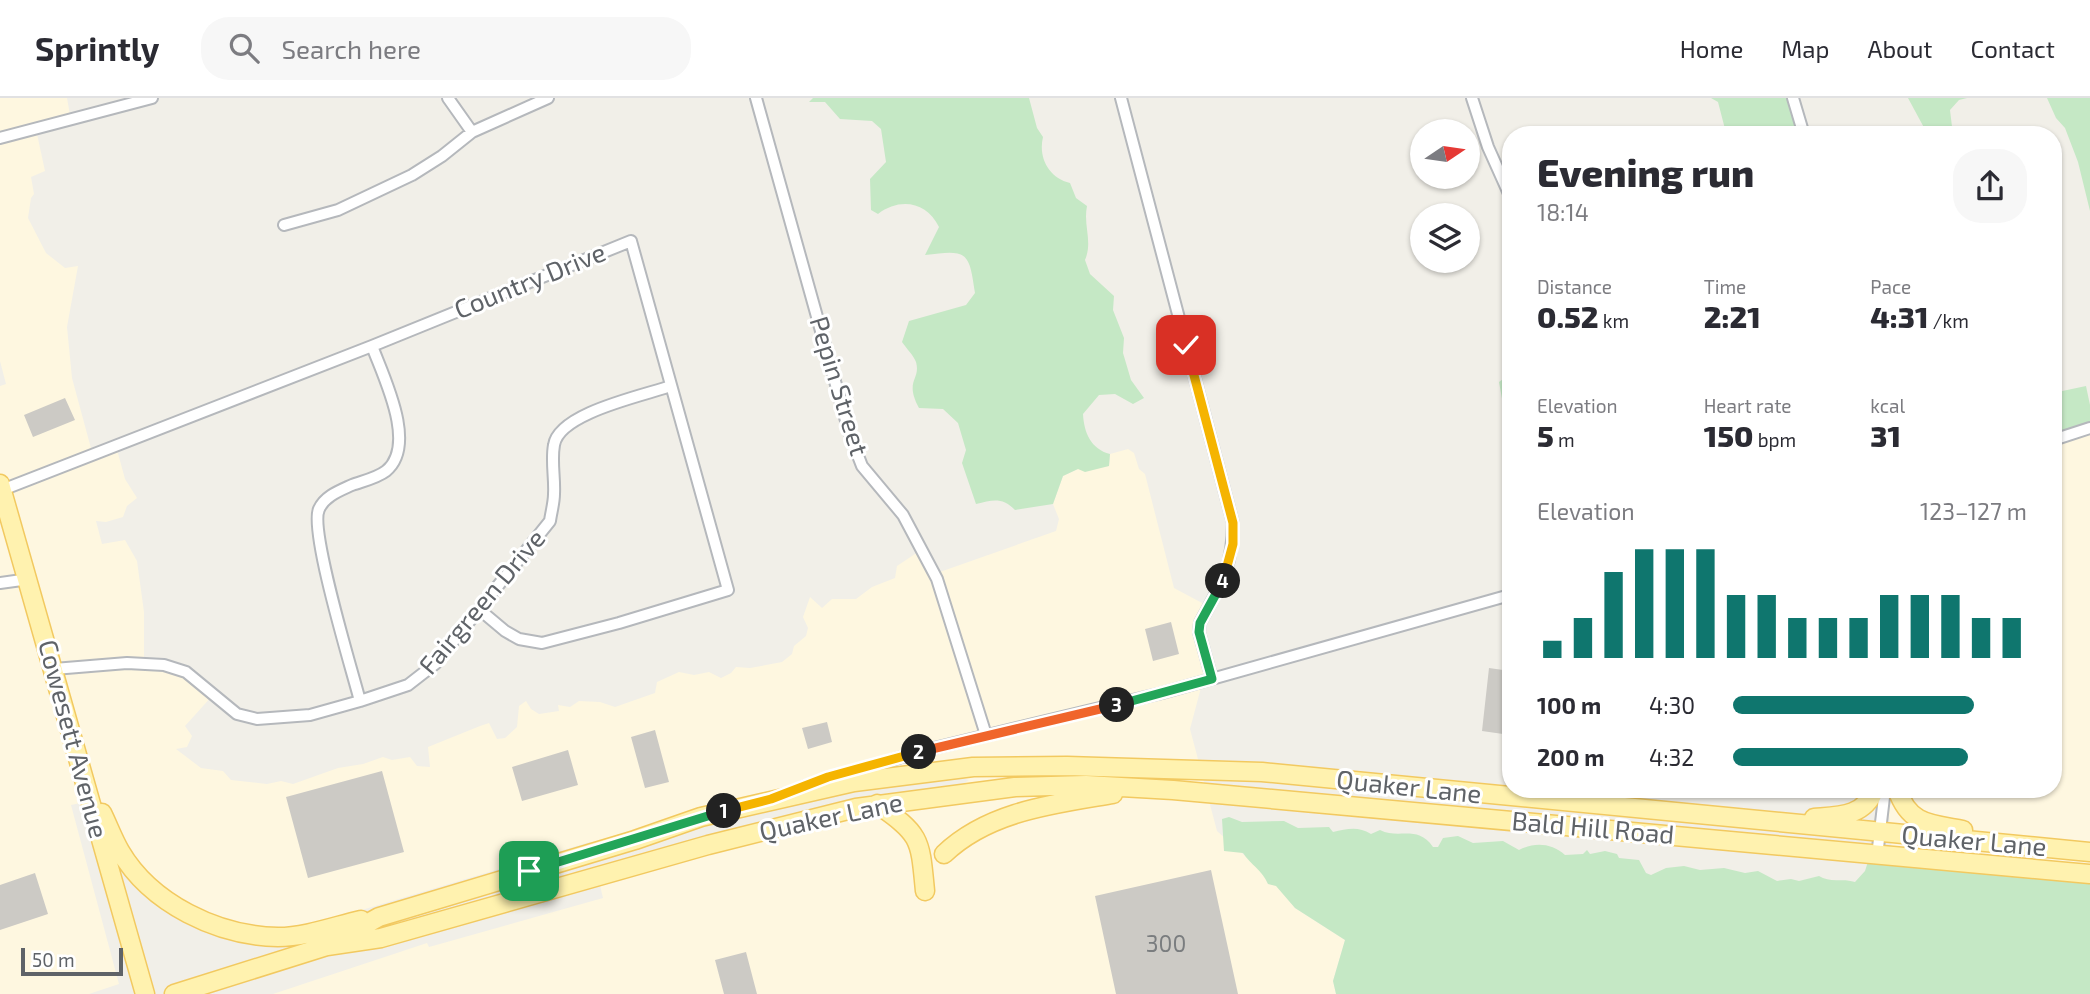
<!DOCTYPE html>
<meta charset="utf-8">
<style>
:root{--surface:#fff;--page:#f7f7f7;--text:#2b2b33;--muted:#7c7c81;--line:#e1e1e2;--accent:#0f766e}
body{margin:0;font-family:"Exo 2",sans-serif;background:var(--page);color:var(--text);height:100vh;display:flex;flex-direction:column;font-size:26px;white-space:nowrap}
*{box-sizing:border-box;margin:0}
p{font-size:23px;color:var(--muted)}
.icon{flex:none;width:38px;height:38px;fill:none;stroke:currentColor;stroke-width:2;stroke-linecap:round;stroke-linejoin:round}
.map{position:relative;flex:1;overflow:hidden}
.sheet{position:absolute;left:1502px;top:28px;width:560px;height:672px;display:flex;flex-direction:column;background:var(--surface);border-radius:28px;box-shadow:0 2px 5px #0004}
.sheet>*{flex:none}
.needle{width:46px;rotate:77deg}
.fabs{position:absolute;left:1410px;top:21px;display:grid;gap:14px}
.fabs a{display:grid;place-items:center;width:70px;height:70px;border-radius:50%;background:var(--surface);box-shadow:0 2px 5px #0004;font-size:35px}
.scale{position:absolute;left:21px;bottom:18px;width:102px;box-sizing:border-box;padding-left:7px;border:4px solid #5f6368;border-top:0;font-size:19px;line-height:24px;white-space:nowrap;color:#5f6368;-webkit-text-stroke:5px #fff;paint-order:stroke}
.pin{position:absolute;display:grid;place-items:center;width:60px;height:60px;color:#fff;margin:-30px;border-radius:14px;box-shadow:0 4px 10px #0006}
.km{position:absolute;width:35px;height:35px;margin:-18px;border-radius:50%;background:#222;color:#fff;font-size:19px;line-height:35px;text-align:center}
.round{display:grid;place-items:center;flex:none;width:74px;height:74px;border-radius:28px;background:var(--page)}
.summary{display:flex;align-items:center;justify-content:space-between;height:119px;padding:0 35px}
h1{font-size:38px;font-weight:800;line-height:52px}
.figures{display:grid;grid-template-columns:repeat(3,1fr);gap:10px;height:119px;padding:7px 35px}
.figures div{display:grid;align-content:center}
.figures b{font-size:30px;font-weight:800}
.figures small{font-size:19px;font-weight:400}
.figures p{font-size:19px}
.chart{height:196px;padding:14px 35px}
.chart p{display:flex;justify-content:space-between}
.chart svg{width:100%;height:126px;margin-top:7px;stroke:var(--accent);stroke-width:6}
ul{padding:0 35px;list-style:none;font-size:23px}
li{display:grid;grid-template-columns:112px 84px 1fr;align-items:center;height:52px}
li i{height:18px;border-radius:9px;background:var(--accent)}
header{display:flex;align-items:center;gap:42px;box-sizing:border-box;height:98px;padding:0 35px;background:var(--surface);border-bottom:2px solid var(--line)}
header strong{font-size:33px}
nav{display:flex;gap:38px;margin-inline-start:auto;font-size:24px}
.search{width:490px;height:63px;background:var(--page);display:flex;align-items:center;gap:18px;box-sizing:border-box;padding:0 24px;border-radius:28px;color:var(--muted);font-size:26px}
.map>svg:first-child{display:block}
.commercial{fill:#fef7e0}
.green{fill:#c5e8c5}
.building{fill:#cccac5}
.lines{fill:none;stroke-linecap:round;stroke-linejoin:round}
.minor-casing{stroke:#b5b8bc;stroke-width:14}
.primary-casing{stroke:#f2c960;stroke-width:21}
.minor{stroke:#fff;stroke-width:10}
.primary{stroke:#fff2af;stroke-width:18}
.split-1-casing{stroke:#fff;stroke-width:14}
.split-2-casing{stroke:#fff;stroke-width:14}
.split-3-casing{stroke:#fff;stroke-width:14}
.split-4-casing{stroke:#fff;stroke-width:14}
.split-5-casing{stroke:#fff;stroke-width:14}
.split-1{stroke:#22a559;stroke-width:9}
.split-2{stroke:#f5b400;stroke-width:9}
.split-3{stroke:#f0652b;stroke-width:9}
.split-4{stroke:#22a559;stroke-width:9}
.split-5{stroke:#f5b400;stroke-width:9}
.labels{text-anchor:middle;stroke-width:6;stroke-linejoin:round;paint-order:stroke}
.number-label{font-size:23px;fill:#7a7d7f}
.street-label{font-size:26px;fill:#5f6368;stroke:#fff}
</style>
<header>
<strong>Sprintly</strong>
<div class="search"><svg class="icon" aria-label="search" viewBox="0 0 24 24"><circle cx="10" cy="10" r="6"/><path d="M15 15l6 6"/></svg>Search here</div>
<nav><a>Home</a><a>Map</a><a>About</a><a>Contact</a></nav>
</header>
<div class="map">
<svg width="2090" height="896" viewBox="0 0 2090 896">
<rect width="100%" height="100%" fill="#f1efe8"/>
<!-- commercial -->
<path class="commercial" d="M0,0H67L71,23L37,36L45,73L31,79L34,96L31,100L28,120L46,155L65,170L78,168L67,229L72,280L92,354L116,348L125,381L137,400L127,408L123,419L106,424L96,423L102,446L125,442L137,463L144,514V561L166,566L213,597L185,628L192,638L187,649L176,651L201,670L223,673L231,682L267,686L281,683L293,686L338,670L363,666L383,659L392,662L410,659L417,668L430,669L428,649L480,628L489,625L497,641L505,640L517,629L519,608L526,603L531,611L539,616L559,613L558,607L570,609L579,603L600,604L615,609L655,595L657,584L679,574L694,577L709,574L721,580L731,575L736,569L750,570L782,564L792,556L794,548L806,538L808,530L803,519L810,499L822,510L832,501H856L872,489L895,480L897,468L921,452L937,475L1056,433L1059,421L1053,406L1063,378L1078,371L1109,368L1110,356L1128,351L1134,355L1139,371L1145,376L1174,490L1204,506L1200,514L1212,576L1202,586L1190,631L1217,733L1262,773L1268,786L1276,787L1295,810L1345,842L1333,883L1336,896H273L427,845L429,849L447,844L603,800L598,779L960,688L969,682L934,673L873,683L593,755L590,744L288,834L191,818L141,778L95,702L71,707L119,886L89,896H0V288L6,286L0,263Z
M2090,329V776L1892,756L1887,691H2053V341Z"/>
<!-- green -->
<path class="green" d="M813,0H1029L1037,30L1043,39C1038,60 1049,80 1070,85L1076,100L1087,108C1083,128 1093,143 1085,162L1090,176L1114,198L1113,212L1124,240L1123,255L1131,282L1144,300L1133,306L1115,296L1099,297L1083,316C1084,335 1091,351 1110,356L1109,368L1085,374L1078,371L1063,378L1053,406L1015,412C1002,399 993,402 976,406L962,365L966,352L958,325L943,311L919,310C904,282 921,282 916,264C914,258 906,250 902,244L909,223L966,207L975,195C969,154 968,151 925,157L939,129C927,104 900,99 878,116L871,112L870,81L886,64L881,31L872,23L840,21L825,4H809Z
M1711,0H1795L1806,37H1724L1725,31L1718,4Z
M1908,0H1967L1959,2L1950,12L1953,37H1928Z
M2047,0H2090V113L2078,64L2065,30L2056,20Z
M1510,276V369L1504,361L1508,334L1499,284Z
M2086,288L2090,307V329L2053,340V295Z
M1229,719L1242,724L1284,723L1298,730L1329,729L1333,734C1347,731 1358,728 1371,736L1380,732C1399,742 1417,726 1433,749H1438L1443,740L1458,738L1473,745L1503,743L1519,752C1534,744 1552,745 1565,757L1583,756L1587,752L1590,756L1605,753L1617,756L1619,760L1639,762L1646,775L1651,777L1666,770L1684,768L1700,772L1724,770L1745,775L1758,773L1777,783L1791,781L1799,783L1819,778C1829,785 1843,780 1855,784L1865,773L1872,751L2090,776V896H1336L1333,883L1345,842L1295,810L1276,788L1268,786C1262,772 1251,767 1243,755L1224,753L1222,721Z"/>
<!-- building -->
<path class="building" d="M65,300L75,322L33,339L24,317Z
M1171,524L1179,556L1153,563L1145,531Z
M1489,570L1510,573V637L1482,633Z
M827,624L832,644L808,651L802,630Z
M655,632L669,684L645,690L631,639Z
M568,652L578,687L522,703L512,669Z
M382,673L404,754L308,780L286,699Z
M1211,772L1238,896H1116L1095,798Z
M35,775L48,816L0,832V787Z
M746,854L757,896H724L715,862Z"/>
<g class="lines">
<!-- minor casing -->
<g class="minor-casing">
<path id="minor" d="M448,0L472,34
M756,0L850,337L862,368L903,417L937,481L986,637
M1121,0L1233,425C1233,469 1220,488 1200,525L1199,534L1212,581
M1472,0L1488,49L1510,98
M1793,0L1804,37
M0,40L152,0
M284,127L338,112L412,77L442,58L472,34L548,0
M2053,342L2090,330
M2,392L372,248L631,143L728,492L619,525L542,545L519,541L505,533L480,512
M0,485L29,481
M54,571L127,565L164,567L186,574L237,616L257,621L310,617L360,603L408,587L435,566L550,423C551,415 554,405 554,396C555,380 551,363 554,347C559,315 642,298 671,288
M360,603C352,572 309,432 319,411C325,398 339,393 352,387C363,383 377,380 386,373C418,347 383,278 372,248
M803,689L918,654L1162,595L1510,497
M1877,758L1885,691"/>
</g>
<!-- primary casing -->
<g class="primary-casing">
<path id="primary" d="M0,386L145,896
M1897,691C1909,727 1930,726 1963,732
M877,706C921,737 920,740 925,793
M102,715C108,727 113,741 120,753C151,806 218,838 278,839C305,839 335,828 361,822
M1814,720C1839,718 1864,719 1875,691
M944,756C989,713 1054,706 1113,696
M336,843L379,819L635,742L701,719L854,684L973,669L1067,668L1262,674L2090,754
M174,896L327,848L381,840L708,747L856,710L1015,689L1086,687L1173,692L2090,776"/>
</g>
<!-- minor -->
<use href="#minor" class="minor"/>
<!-- primary -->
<use href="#primary" class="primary"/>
</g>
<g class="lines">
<!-- split-1 casing -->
<g class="split-1-casing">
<path id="split-1" d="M529,773L724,713"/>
</g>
<!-- split-2 casing -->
<g class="split-2-casing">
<path id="split-2" d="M724,713L771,701L828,679L919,654"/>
</g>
<!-- split-3 casing -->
<g class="split-3-casing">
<path id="split-3" d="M919,654L1117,607"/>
</g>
<!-- split-4 casing -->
<g class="split-4-casing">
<path id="split-4" d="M1117,607L1212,581L1199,534L1200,525L1223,483"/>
</g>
<!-- split-5 casing -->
<g class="split-5-casing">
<path id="split-5" d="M1186,247L1233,425V446L1223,483"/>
</g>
<!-- split-1 -->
<use href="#split-1" class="split-1"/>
<!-- split-2 -->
<use href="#split-2" class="split-2"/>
<!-- split-3 -->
<use href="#split-3" class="split-3"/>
<!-- split-4 -->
<use href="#split-4" class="split-4"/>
<!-- split-5 -->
<use href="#split-5" class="split-5"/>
</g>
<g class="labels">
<!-- number labels -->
<g class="number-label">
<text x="1166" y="854">300</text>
</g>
<!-- street labels -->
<g class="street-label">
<text transform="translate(530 183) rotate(-22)" y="9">Country Drive</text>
<text transform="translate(839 288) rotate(73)" y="9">Pepin Street</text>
<text transform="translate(482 504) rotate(-50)" y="9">Fairgreen Drive</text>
<text transform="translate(73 641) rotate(75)" y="9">Cowesett Avenue</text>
<text transform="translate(1409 689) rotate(6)" y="9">Quaker Lane</text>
<text transform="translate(831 719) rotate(-12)" y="9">Quaker Lane</text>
<text transform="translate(1593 730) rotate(5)" y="9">Bald Hill Road</text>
<text transform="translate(1974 743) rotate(5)" y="9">Quaker Lane</text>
</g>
</g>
</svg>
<div class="fabs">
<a><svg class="needle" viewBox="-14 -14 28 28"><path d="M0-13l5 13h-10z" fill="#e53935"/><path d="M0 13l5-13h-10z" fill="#7c7c81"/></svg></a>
<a><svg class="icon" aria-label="layers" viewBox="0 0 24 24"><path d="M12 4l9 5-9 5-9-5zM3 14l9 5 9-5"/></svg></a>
</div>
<div class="scale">50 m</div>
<div class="pin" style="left:529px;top:773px;background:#1e9e55"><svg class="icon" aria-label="arrive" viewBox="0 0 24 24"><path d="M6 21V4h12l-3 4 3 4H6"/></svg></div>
<div class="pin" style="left:1186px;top:247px;background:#d93025"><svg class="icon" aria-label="check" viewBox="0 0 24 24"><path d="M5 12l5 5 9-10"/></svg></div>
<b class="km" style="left:724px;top:713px">1</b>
<b class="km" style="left:919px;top:654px">2</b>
<b class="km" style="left:1117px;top:607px">3</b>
<b class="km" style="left:1223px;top:483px">4</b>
<section class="sheet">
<div class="summary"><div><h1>Evening run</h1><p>18:14</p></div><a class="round"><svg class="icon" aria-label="share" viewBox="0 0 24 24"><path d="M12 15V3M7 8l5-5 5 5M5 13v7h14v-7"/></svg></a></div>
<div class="figures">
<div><p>Distance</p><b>0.52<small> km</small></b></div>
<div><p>Time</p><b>2:21</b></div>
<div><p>Pace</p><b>4:31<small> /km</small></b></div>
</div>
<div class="figures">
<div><p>Elevation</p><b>5<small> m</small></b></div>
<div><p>Heart rate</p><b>150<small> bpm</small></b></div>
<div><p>kcal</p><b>31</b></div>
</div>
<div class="chart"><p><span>Elevation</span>123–127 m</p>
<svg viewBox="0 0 160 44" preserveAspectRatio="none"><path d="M5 44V38M15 44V30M25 44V14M35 44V6M45 44V6M55 44V6M65 44V22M75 44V22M85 44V30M95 44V30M105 44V30M115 44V22M125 44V22M135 44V22M145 44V30M155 44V30"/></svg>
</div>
<ul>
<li><b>100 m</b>4:30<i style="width:82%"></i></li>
<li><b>200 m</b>4:32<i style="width:80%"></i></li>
</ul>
</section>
</div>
